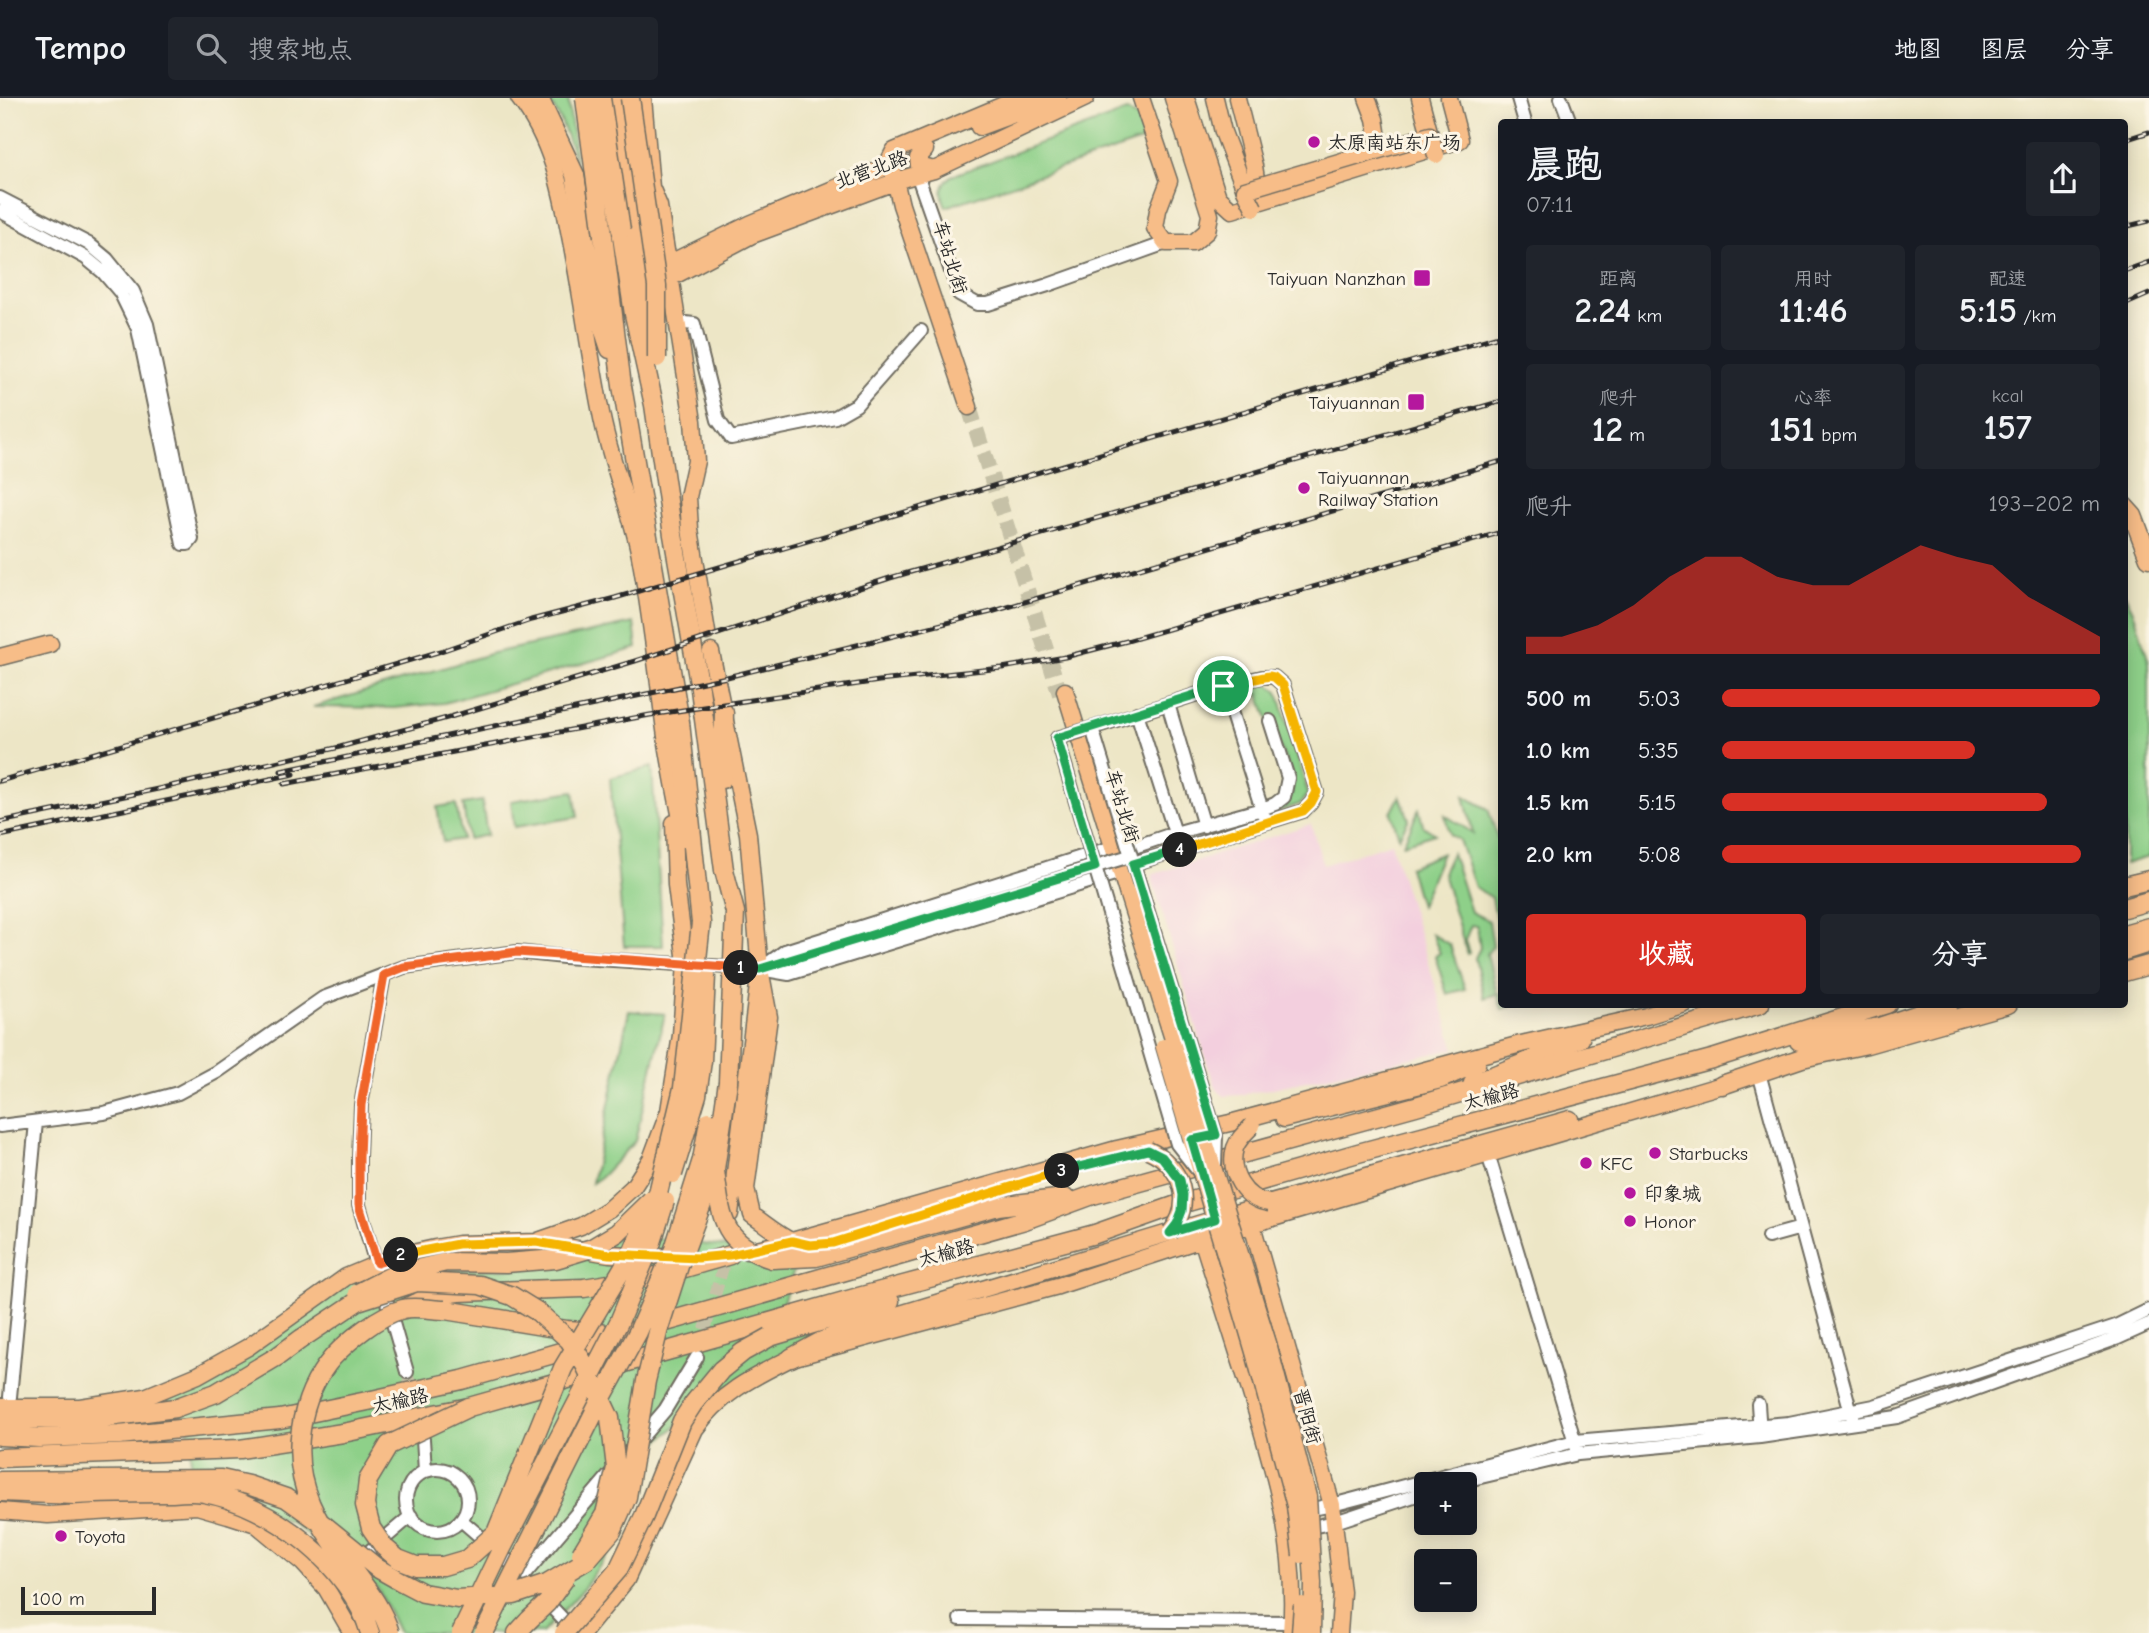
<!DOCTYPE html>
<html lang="zh">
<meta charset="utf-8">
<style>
:root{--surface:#171b24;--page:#20242c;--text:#f1f3f6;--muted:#9ea1a6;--line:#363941;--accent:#d93025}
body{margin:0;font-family:"Comic Neue","LXGW WenKai TC",sans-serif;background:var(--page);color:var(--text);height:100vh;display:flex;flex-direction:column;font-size:26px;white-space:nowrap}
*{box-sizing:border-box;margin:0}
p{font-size:23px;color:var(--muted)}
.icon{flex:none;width:38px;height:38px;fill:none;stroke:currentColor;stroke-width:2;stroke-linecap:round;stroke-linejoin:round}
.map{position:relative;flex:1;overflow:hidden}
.drawer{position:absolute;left:1498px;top:21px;width:630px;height:889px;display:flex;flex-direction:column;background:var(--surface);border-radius:7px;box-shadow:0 4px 18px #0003}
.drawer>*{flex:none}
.tools{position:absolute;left:1414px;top:1374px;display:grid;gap:14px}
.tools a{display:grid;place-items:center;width:63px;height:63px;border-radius:7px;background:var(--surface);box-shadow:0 4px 18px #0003;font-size:35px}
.scale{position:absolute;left:21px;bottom:18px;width:135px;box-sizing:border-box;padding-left:7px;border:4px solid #2b2b2b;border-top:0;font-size:19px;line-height:24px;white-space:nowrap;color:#2b2b2b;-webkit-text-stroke:5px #fcf5e5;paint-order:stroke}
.pin{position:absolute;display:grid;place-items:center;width:60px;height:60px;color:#fff;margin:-30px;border:4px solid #fff;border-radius:50%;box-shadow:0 2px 7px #0007}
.km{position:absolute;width:35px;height:35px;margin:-18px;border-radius:50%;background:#222;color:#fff;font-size:19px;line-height:35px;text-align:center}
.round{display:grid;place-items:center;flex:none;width:74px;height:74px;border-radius:7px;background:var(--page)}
.head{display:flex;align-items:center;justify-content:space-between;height:119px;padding:0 28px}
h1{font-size:38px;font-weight:700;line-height:52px}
.figures{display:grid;grid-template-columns:repeat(3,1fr);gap:10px;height:119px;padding:7px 28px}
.figures div{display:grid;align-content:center;border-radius:7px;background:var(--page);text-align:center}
.figures b{font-size:35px;font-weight:700}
.figures small{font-size:19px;font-weight:400}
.figures p{font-size:19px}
.chart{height:196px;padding:14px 28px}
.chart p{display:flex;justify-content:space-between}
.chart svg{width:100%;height:126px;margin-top:7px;fill:var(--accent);opacity:.7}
.cta{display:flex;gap:14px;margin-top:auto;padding:14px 28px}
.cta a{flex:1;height:80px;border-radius:7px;background:var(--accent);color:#fff;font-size:28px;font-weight:700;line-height:80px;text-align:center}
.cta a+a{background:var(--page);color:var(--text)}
ul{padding:0 28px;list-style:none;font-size:23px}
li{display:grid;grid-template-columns:112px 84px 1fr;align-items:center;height:52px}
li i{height:18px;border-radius:9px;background:var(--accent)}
header{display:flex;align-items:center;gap:42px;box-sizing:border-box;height:98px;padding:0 35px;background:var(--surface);border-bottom:2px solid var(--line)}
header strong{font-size:33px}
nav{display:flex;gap:38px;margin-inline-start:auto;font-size:24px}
.search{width:490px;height:63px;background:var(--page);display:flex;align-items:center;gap:18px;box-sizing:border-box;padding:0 24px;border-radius:7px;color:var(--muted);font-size:26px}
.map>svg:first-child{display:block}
.built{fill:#f3cfde}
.green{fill:#8ed089;stroke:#5c7e5a;stroke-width:2}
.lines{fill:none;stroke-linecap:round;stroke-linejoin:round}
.minor-tunnel{stroke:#c6c1a7;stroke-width:12;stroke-dasharray:12 6;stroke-linecap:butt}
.major-tunnel{stroke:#c6c1a7;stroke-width:16;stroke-dasharray:16 8;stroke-linecap:butt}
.minor-casing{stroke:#6f6c61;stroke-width:16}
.major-casing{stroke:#6f6c61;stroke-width:19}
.highway-casing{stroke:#6f6c61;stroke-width:21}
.minor{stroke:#fff;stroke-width:12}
.major{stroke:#f7bd88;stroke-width:16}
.highway{stroke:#f7bd88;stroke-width:18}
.rail-casing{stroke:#2b2b2b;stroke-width:5}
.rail{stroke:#fcf5e5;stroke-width:2.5;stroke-dasharray:8;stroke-linecap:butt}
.minor-bridge-casing{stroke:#6f6c61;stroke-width:16;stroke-linecap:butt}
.major-bridge-casing{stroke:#6f6c61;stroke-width:19;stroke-linecap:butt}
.highway-bridge-casing{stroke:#6f6c61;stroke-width:21;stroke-linecap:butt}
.minor-bridge{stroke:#fff;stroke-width:12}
.major-bridge{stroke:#f7bd88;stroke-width:16}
.highway-bridge{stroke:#f7bd88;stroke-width:18}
.split-1-casing{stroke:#fff;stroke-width:14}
.split-2-casing{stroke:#fff;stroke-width:14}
.split-3-casing{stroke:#fff;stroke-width:14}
.split-4-casing{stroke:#fff;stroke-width:14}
.split-5-casing{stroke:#fff;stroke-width:14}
.split-1{stroke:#22a559;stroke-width:9}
.split-2{stroke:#f0652b;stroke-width:9}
.split-3{stroke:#f5b400;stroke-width:9}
.split-4{stroke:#22a559;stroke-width:9}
.split-5{stroke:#f5b400;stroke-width:9}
.poi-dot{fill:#b5179e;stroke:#fcf5e5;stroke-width:2.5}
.labels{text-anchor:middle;stroke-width:6;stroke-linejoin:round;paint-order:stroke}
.poi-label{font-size:19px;fill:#2b2b2b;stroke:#fcf5e5;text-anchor:start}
.street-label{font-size:19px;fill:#2b2b2b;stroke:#fcf5e5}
</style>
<header>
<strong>Tempo</strong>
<div class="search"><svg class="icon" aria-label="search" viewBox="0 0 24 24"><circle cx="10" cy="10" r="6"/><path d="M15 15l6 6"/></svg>搜索地点</div>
<nav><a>地图</a><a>图层</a><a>分享</a></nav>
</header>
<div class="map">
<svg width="2149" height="1535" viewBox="0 0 2149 1535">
<rect width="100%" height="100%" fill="#fcf5e5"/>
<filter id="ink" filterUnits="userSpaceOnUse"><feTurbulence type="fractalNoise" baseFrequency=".0143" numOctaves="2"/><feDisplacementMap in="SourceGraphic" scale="14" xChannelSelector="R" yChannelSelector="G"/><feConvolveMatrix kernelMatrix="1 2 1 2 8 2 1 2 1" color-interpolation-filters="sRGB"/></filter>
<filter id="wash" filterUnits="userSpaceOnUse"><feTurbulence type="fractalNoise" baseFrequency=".00686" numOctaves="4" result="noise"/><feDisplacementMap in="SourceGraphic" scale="28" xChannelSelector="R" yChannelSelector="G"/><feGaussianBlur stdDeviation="1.57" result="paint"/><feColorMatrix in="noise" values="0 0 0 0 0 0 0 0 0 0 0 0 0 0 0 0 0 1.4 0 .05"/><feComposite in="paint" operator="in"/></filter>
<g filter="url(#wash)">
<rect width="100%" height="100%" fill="#ede6c6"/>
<!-- built -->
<path class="built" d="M1311,726L1323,767L1391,745L1455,951L1241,997L1224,998L1217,992L1208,968L1151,777Z"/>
<!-- green -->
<path class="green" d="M548,0H568L576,63L561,23Z
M1127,13L1138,20L1144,42L946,109C940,95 941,88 951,78Z
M2125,496L2135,518L2149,564V759L2125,766Z
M634,525L637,550L444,605L394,610L313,609L493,555Z
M1257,585H1267L1278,594L1308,695L1300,706L1279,713L1278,709L1292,695V678L1268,621L1259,596L1244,600L1248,591Z
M652,669L663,848H624L610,680Z
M574,693L578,719L514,729L511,703Z
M1400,698L1409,721L1399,739L1391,715Z
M1464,698L1488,711L1501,750L1502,828L1499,835L1492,800L1475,789L1459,742L1450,737L1445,717L1473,735Z
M482,703L487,737L468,741L463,706Z
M456,706L462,741L443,744L437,709Z
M1419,711L1423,728L1435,736L1403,746Z
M1443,755H1442L1420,808L1409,769Z
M1452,755L1471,814L1489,823L1493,848L1487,856L1497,896L1501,895L1502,906L1519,907L1502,911L1497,896L1484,900L1475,860L1480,850L1477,828L1471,827L1465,842L1469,855L1467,856L1443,775Z
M1432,836L1450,847L1465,891L1447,896L1435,858L1440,855Z
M629,913L665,916L635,1043L601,1079L592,1085Z
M625,1136L733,1150L795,1169L774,1231H831L713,1297L654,1347L623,1435L580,1495L542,1535H399L378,1491L292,1425L201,1390L192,1373L187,1323L105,1332V1310L142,1308L175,1298L209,1281L361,1176L369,1191L432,1173L550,1169Z"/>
</g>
<g filter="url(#ink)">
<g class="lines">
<!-- minor-tunnel -->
<path class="minor-tunnel" d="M700,1249L724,1166
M407,1274L420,1327"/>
<!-- major-tunnel -->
<path class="major-tunnel" d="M969,309L1060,596"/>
<!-- minor casing -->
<g class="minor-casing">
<path id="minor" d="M1518,0L1525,24
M1561,0L1570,24
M917,76L959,196L977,206H988L1048,187L1166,145
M0,100L89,146L107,161L133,193L147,226L192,441L188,446H183L138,231L120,194L103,174L86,160L0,113
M677,224L694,226L718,322L731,340L835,319L856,307L921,233
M1223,588L1264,718
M1168,606L1204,728
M1137,615L1175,735L1262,711L1275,706L1284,699L1288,680L1270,623
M1092,630L1223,588L1262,579H1274L1283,587L1317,694L1311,705L1303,713L1133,766
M1128,751L1175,735
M771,869L787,866L1067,781
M760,871L785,853L1113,749
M384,877L361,1007L359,1059V1107L407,1274
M1759,975L1852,1318
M0,1028L104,1015L178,995L217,974L323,900L404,869L517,854L564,859L760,871L789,876L1121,774
M1488,1056L1577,1351
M1768,1139L1801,1130
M10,1299L36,1024
M1758,1306L1760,1335
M423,1341L425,1373
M406 1402a31 31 0 1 1 62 0a31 31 0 1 1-62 0Z
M1451,1386L1578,1356L1760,1339L1897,1319L2118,1240L2149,1226
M1302,1413L1332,1407L1575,1343L1789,1325L1874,1308L2116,1228L2149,1212
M461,1422L521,1474
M1302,1431L1335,1424L1426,1394
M358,1463L411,1418
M524,1477L665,1312L697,1259
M542,1499L575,1534
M960,1521L1292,1524"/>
</g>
<!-- major casing -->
<g class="major-casing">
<path id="major" d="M519,0C553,43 562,96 572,148C583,204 590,260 601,315C610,364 631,409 640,458C651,516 657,574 665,632C670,668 678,705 685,741
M643,0L651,89L659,108L693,323L696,363L688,399L690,431L707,534
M1141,0L1169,83L1158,112L1155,130L1166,145H1193L1207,133L1210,117L1173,0
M1186,0L1218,99L1232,112L1460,42L1449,0
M1215,0L1223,34L1245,92
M1237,0L1254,68L1259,100
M1367,0L1375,21L1382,64
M1420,0L1430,37
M979,29L1058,0
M925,52L918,60L919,68L934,72
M668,166L750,126L900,63
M670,180L752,137L905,80L934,72L1086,0
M969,309L901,107L890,61L894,53L1008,5L1028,1L1044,6
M711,554L748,736L760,871L730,1116
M0,559L50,546
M1065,593L1127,794
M760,871L769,919L746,1091L752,1117C764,1125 779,1138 793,1144C825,1156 882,1129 914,1120
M1472,985L1581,941
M1284,1021L1441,982L1477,966
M1228,1117L1570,1021
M1252,1127L1332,1407L1342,1494L1339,1535
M1202,1141C1218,1191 1233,1240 1249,1289C1274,1371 1298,1448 1291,1535
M538,1143L581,1128L609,1111L633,1089L651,1061L669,1013L681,937L686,865L676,787L674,725
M747,1153L792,1143L1117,1051L1230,1025L1521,946L1646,918L1685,906
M857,1229L1215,1121
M0,1309H80L145,1299L198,1277L248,1249L346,1179L394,1159L435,1150L458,1146L536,1144L609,1156L683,1159
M0,1413L48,1417L197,1408L228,1417L256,1426L303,1465L326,1490L352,1535
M583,1535L626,1482L695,1331C720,1295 753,1279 791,1260L1058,1188L1202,1141L1722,987"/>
</g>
<!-- highway casing -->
<g class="highway-casing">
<path id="highway" d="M539,0L575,77L595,206L610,251
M612,0L652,234
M621,132L634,216L654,307L673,437L700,591L724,772
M603,138L622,288L680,624L701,825
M2124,408L2133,418L2149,460
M722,681L724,615
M2124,788L2149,782
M2124,810L2149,803
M2124,836L2149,829
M2124,853L2149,845
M2124,874L2149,867
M1870,932L1949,906
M1799,943L1879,929
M1722,987L1802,960L1867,946L2008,906
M772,1161L816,1159L998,1108L1065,1100
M404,1211L429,1198L458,1194L584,1190L657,1178L730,1157
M445,1212L567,1232L600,1234
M770,1239L890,1203
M791,1260L822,1243L857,1229
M0,1321L87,1322L175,1310L216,1295L278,1258L301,1241
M0,1338L39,1340L119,1337L280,1321L367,1303L462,1282L1025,1122L1093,1097L1416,1008L1760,906
M0,1360L240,1351L343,1335L469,1309L862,1198L1095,1136L1174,1108L1358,1055L1712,961L1887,906
M0,1383L99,1382
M0,1394L75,1397L96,1396
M517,1535L529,1522"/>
</g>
<!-- minor -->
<use href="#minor" class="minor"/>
<!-- major -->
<use href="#major" class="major"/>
<!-- highway -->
<use href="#highway" class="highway"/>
<!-- rail casing -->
<g class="rail-casing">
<path id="rail" d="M2124,42L2149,34
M2124,129L2149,123
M2124,173L2149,164
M2124,207L2149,196
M281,673L727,579L991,514L1502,363
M0,683L441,553L531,522L615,500L1502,237
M284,686L650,617L879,583L1002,570L1065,559L1127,543L1502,434
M0,724L158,691L340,649L447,620L635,563L890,480L1502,303
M0,738L294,676"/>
</g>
<!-- rail -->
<use href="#rail" class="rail"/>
<!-- minor-bridge casing -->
<g class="minor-bridge-casing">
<path id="minor-bridge" d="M1066,777L1130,758
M1199,1074L1177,1046L1057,640L1092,630L1216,1037L1215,1068"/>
</g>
<!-- major-bridge casing -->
<g class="major-bridge-casing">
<path id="major-bridge" d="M1254,110L1245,92L1430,37L1436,57
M1127,794L1268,1245L1308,1399L1313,1485L1312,1535
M1164,949L1254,1254L1295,1408L1301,1457
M1252,1028C1245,1035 1238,1041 1235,1050C1228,1074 1244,1102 1269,1105
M1148,1052C1182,1067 1195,1105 1170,1135
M1300,1535L1302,1507"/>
</g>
<!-- highway-bridge casing -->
<g class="highway-bridge-casing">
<path id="highway-bridge" d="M585,0L603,138
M601,0L621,132
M630,0L657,188V260
M715,1073C721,1118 721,1146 772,1161
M673,1076L697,997L702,963L706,877
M358,1195L393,1177L446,1164L506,1165L556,1161L592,1150L617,1135L651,1102
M301,1241L358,1203L417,1184L480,1187L512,1198L538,1214L569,1242L585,1267L610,1320L616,1370L605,1416L581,1456
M469,1309L389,1347L368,1382L365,1407L371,1430L384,1449L398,1461L416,1468H443L467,1461L496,1435L563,1270L632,1155L658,1095L683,990L701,825
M99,1382L221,1381L248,1387L286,1400L324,1427L377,1470L400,1483L423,1495L457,1501L514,1497L547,1486L587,1462L612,1433L627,1399L646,1283L659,1230L680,1165L715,1071L728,984L735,814L724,772
M96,1396C122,1395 147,1395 172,1395C182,1394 194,1393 204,1395C271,1406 351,1468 370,1535
M529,1522L547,1505L566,1479
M390,1535C383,1511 367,1491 352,1471C319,1428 292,1388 301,1331C305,1303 315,1280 333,1259C350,1241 378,1218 403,1211C415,1208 433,1212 445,1212
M461,1535L502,1450L619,1224L652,1144L665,1103
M484,1535L598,1307L638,1234L674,1151L702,1062L709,1023
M564,1535L618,1472L644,1418L682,1323L693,1306L721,1272L743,1254L770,1239"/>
</g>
<!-- minor-bridge -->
<use href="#minor-bridge" class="minor-bridge"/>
<!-- major-bridge -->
<use href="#major-bridge" class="major-bridge"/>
<!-- highway-bridge -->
<use href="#highway-bridge" class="highway-bridge"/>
</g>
</g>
<g class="lines" filter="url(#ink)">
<!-- split-1 casing -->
<g class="split-1-casing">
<path id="split-1" d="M741,870L760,871L1095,769L1057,640L1223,588"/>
</g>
<!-- split-2 casing -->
<g class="split-2-casing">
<path id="split-2" d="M401,1157L377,1165L359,1107V1059L361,1007L384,877L404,869L517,854L741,870"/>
</g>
<!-- split-3 casing -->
<g class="split-3-casing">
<path id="split-3" d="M401,1157L458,1146L536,1144L609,1156L698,1160L730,1157L792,1143L810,1147L833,1145L1062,1073"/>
</g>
<!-- split-4 casing -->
<g class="split-4-casing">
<path id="split-4" d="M1062,1073L1148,1052L1162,1059L1180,1082L1183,1097L1182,1113L1177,1126L1170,1135L1215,1121L1192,1042L1216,1037L1133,766L1180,752"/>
</g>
<!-- split-5 casing -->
<g class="split-5-casing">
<path id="split-5" d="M1180,752L1303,713L1311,705L1317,694L1283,587L1274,579L1269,578L1223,588"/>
</g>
<!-- split-1 -->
<use href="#split-1" class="split-1"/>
<!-- split-2 -->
<use href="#split-2" class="split-2"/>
<!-- split-3 -->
<use href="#split-3" class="split-3"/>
<!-- split-4 -->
<use href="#split-4" class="split-4"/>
<!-- split-5 -->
<use href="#split-5" class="split-5"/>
</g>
<!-- markers -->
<g class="poi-dot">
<circle cx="1314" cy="44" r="7"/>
<rect x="1413" y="171" width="18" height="18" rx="3.5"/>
<rect x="1407" y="295" width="18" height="18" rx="3.5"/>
<circle cx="1304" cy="390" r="7"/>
<circle cx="1655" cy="1055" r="7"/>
<circle cx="1586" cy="1065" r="7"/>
<circle cx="1630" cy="1095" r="7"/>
<circle cx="1630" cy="1123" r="7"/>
<circle cx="61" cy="1438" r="7"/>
</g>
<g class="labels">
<!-- poi labels -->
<g class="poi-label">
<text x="1328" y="51">太原南站东广场</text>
<text x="1406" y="187" text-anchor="end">Taiyuan Nanzhan</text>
<text x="1400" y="311" text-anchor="end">Taiyuannan</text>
<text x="1318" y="386">Taiyuannan<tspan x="1318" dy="22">Railway Station</tspan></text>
<text x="1669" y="1062">Starbucks</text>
<text x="1600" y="1072">KFC</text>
<text x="1644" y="1102">印象城</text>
<text x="1644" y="1130">Honor</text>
<text x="75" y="1445">Toyota</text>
</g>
<!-- street labels -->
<g class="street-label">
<text transform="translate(871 71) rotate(-20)" y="7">北营北路</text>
<text transform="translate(951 159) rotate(73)" y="7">车站北街</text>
<text transform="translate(1123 708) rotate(73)" y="7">车站北街</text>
<text transform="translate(1491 998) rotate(-15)" y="7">太榆路</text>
<text transform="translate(946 1154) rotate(-15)" y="7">太榆路</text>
<text transform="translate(400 1302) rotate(-12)" y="7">太榆路</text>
<text transform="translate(1308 1318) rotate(75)" y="7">晋阳街</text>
</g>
</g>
</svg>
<div class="tools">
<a>+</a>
<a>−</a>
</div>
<div class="scale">100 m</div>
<div class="pin" style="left:1223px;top:588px;background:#1e9e55"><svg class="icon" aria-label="arrive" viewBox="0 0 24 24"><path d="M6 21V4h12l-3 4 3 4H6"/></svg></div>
<b class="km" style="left:741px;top:870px">1</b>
<b class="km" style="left:401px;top:1157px">2</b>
<b class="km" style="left:1062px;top:1073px">3</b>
<b class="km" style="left:1180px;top:752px">4</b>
<section class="drawer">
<div class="head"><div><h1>晨跑</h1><p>07:11</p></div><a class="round"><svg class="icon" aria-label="share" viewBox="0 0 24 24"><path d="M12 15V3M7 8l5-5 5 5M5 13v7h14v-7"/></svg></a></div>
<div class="figures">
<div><p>距离</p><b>2.24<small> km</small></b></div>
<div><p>用时</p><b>11:46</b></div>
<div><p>配速</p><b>5:15<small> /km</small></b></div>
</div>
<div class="figures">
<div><p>爬升</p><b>12<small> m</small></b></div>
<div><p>心率</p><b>151<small> bpm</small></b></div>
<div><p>kcal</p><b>157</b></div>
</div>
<div class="chart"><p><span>爬升</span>193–202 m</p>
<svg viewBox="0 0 160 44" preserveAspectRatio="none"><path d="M0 44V38L10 38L20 34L30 27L40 17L50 10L60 10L70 17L80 20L90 20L100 13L110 6L120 10L130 13L140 24L150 31L160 38V44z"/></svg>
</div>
<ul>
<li><b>500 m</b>5:03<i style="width:100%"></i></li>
<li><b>1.0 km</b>5:35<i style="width:67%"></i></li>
<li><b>1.5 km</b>5:15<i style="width:86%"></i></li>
<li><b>2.0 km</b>5:08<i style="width:95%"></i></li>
</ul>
<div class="cta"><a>收藏</a><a>分享</a></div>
</section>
</div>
